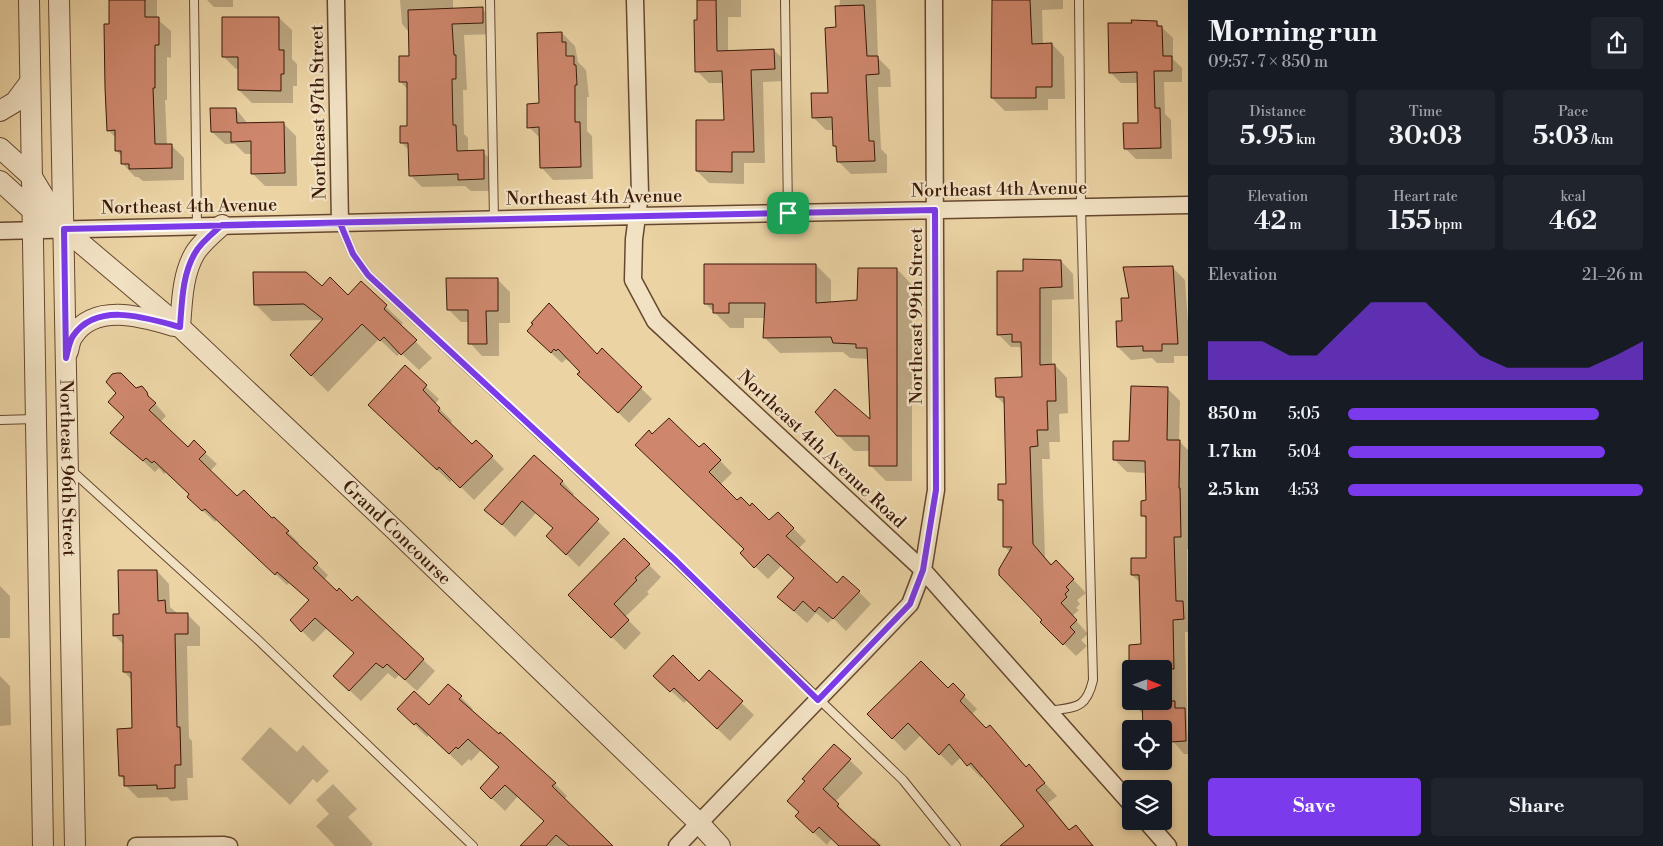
<!DOCTYPE html>
<meta charset="utf-8">
<style>
:root{--surface:#171b24;--page:#20242c;--text:#f1f3f6;--muted:#9ea1a6;--accent:#7c3aed}
body{margin:0;font-family:"Libre Bodoni",serif;background:var(--page);color:var(--text);height:100vh;display:flex;flex-direction:column;font-size:19px;white-space:nowrap}
*{box-sizing:border-box;margin:0}
p{font-size:16px;color:var(--muted)}
.icon{flex:none;width:28px;height:28px;fill:none;stroke:currentColor;stroke-width:2;stroke-linecap:round;stroke-linejoin:round}
.map{position:relative;flex:1;overflow:hidden}
.panel{display:flex;flex-direction:column;background:var(--surface);width:475px}
.panel>*{flex:none}
.needle{width:32px;rotate:91deg}
.buttons{position:absolute;left:1122px;top:660px;display:grid;gap:10px}
.buttons a{display:grid;place-items:center;width:50px;height:50px;border-radius:5px;background:var(--surface);box-shadow:0 2px 8px #0003;font-size:25px}
.pin{position:absolute;display:grid;place-items:center;width:42px;height:42px;color:#fff;margin:-21px;border-radius:10px;box-shadow:0 2px 8px #0006}
.round{display:grid;place-items:center;flex:none;width:52px;height:52px;border-radius:5px;background:var(--page)}
.summary{display:flex;align-items:center;justify-content:space-between;height:85px;padding:0 20px}
h1{font-size:28px;font-weight:700;line-height:38px}
.stats{display:grid;grid-template-columns:repeat(3,1fr);gap:8px;height:85px;padding:5px 20px}
.stats div{display:grid;align-content:center;border-radius:5px;background:var(--page);text-align:center}
.stats b{font-size:25px;font-weight:700}
.stats small{font-size:14px;font-weight:400}
.stats p{font-size:14px}
.chart{height:140px;padding:10px 20px}
.chart p{display:flex;justify-content:space-between}
.chart svg{width:100%;height:90px;margin-top:5px;fill:var(--accent);opacity:.7}
.primary-button{display:flex;gap:10px;margin-top:auto;padding:10px 20px}
.primary-button a{flex:1;height:58px;border-radius:5px;background:var(--accent);color:#fff;font-size:20px;font-weight:700;line-height:58px;text-align:center}
.primary-button a+a{background:var(--page);color:var(--text)}
ul{padding:0 20px;list-style:none;font-size:16px}
li{display:grid;grid-template-columns:80px 60px 1fr;align-items:center;height:38px}
li i{height:12px;border-radius:6px;background:var(--accent)}
main{display:flex;flex:1;min-height:0}
.map>svg:first-child{display:block}
.shadow{fill:#0003}
.building{fill:#ce876d;stroke:#3a1908}
.lines{fill:none;stroke-linecap:round;stroke-linejoin:round}
.service-casing{stroke:#66482f;stroke-width:10}
.minor-casing{stroke:#66482f;stroke-width:19}
.tertiary-casing{stroke:#66482f;stroke-width:22}
.service{stroke:#f2e2c4;stroke-width:8}
.minor{stroke:#f2e2c4;stroke-width:16}
.tertiary{stroke:#f2e2c4;stroke-width:20}
.route-casing{stroke:#fff;stroke-width:10}
.route{stroke:#7c3aed;stroke-width:6}
.labels{text-anchor:middle;stroke-width:4.5;stroke-linejoin:round;paint-order:stroke}
.street-label{font-size:18px;fill:#3a1908;stroke:#f2e2c4}
</style>
<main>
<div class="map">
<svg width="1188" height="846" viewBox="0 0 1188 846">
<rect width="100%" height="100%" fill="#ebd3a4"/>
<filter id="stains"><feTurbulence type="fractalNoise" baseFrequency=".004" numOctaves="4"/><feColorMatrix values="0 0 0 0 .2 0 0 0 0 .09 0 0 0 0 .02 0 0 0 .5 -.17"/></filter>
<radialGradient id="worn" r=".72"><stop offset=".6" stop-color="#630" stop-opacity="0"/><stop offset="1" stop-color="#630" stop-opacity=".3"/></radialGradient>
<!-- shadow -->
<path class="shadow" d="M110,0H157V19L171,31V58L167,57V100H165L167,145H171L184,158V180L143,181L138,177H135L123,164L122,157L116,150V138L108,130Z
M207,0H233V7H214Z
M400,0H453V9H482L494,20L495,34L464,35L467,90H463L464,134L468,138V152H483L495,164V191H471L465,186L422,187L410,175L409,150L401,142L409,127L408,90L400,81L410,57L409,32L402,24Z
M698,0H741V17H728V52L774,50L786,62V81L763,82L765,163H744V184L709,183L697,171L725,121L724,83H709L697,71Z
M840,0H876L878,58L890,70L891,87H878L881,149L887,155V173L851,174L838,161V150L834,146V130H826L813,117L829,94Z
M993,0H1063V9L1042,10L1043,45L1052,44L1064,57L1065,99H1048V110L1005,111L992,98Z
M279,18L292,30V59L297,64V86H293V103H252L239,90V69H236L223,56Z
M1156,22L1173,38V59L1182,68V82H1164L1165,114L1171,120L1172,159H1136L1125,148L1139,124L1138,83H1121L1110,72Z
M562,33L575,46L578,62L586,70L589,97H587V131L592,136L593,179L553,180L541,167L540,138L529,127L540,105Z
M236,109L248,124L283,123L296,136L297,186H265L252,173V154H245L235,144H225L212,132Z
M1061,261L1073,274L1074,299L1052,300V366L1055,365L1067,378L1068,413L1059,414L1060,442H1049L1050,459H1042L1045,558L1052,565L1068,574L1086,593L1077,600L1080,604L1076,608L1079,610L1072,616L1088,634L1081,640L1087,646L1076,656L1042,622L1044,620L1010,552L1005,547V505L999,500L1007,485L1005,405L997,397L1024,378L1023,351L1019,347H1011L998,334L1024,272Z
M816,265L831,280V303L858,301L897,269L912,285V481H886L870,465V451H854L838,435L872,422L868,359L850,358L843,352L780,353L764,337L765,318H744V328H730L705,303Z
M1172,267L1185,280L1188,323V356H1174V363H1157L1152,358L1131,360L1118,347L1123,322L1130,299Z
M497,279L510,292V323H499V356H482L470,343L469,322H461L448,309Z
M361,283L403,323L400,326L432,358L419,370L401,353L397,356L379,339L328,392L291,355L323,320L272,321L255,304L322,287L348,296Z
M539,342L597,355L602,350L652,399L629,423L590,385L582,372L570,359L568,361L566,359L562,363Z
M405,367L439,399L435,404L452,421L450,424L472,446L476,441L504,469L474,500L453,479L450,482L382,417Z
M142,388L166,416L160,422L188,449L194,442L205,453L217,464L210,471L237,498L272,520L288,532L299,543L297,545L328,575L324,580L337,592L352,602L357,598L435,671L417,691L399,675L395,679L388,673L361,701L346,687L355,653L327,628L313,642L291,620L310,601L290,582L287,585L217,519L215,522L200,508L191,494L166,472L164,474L159,468L155,472L112,433L126,417L136,389Z
M1168,389L1180,401L1179,441L1188,450V549H1187L1188,632H1185L1188,754H1184L1171,739L1164,740V729H1146L1144,727V715L1139,710L1138,701H1164V669H1131V676L1130,646L1143,645L1141,583L1132,575L1147,559V520L1142,515L1147,502V473L1127,472L1114,459L1130,442Z
M652,436L699,449L704,444L732,473L720,485L737,501L769,522L778,513L806,541L798,549L837,585L859,592L871,604L846,631L833,618L828,623L816,613L807,623L778,597L795,578L782,565L768,579L741,553L745,549Z
M562,481L574,494L572,497L610,533L579,567L548,536L554,529L536,513L515,537L486,510Z
M624,540L661,577L647,592L649,594L625,617L641,633L625,650L570,595Z
M157,571L169,584L170,607L178,614H187L200,627V646H187L189,738L192,741L193,778H187L188,800L171,801L167,797L138,798L125,785V781L120,775L133,730L132,680L124,672V645L114,635L120,615Z
M0,586L10,596V638H0Z
M709,672L754,715L730,741L687,700L684,703L655,676L700,682Z
M0,676L10,686L11,725L0,726Z
M953,685L977,709L972,714L986,729L990,726L1027,768L1029,766L1057,796L1048,803L1070,831L1076,826L1094,846H1002L1026,826L984,776L981,778L961,757L952,766L921,735L905,751L869,714L948,690Z
M461,697L473,709L471,711L555,784L567,796L564,800L611,846H522L545,821L518,796L505,811L481,788L500,768L481,750L471,761L469,759L462,766L429,735L427,737L412,722L429,706Z
M270,727L297,752L303,745L329,771L317,783L313,779L290,805L241,759Z
M834,745L863,773L835,802L872,840L874,838L882,846H840L832,838L827,845L810,829L800,813L806,782Z
M333,784L357,809L348,817L373,844L371,846H335L316,826L329,814L316,800Z"/>
<!-- building -->
<path class="building" d="M109,0H145V17H159V45H155V88H153L155,144H172V168L129,169V164H121V151H115V130L107,131L105,88L104,24H109Z
M697,0H716L717,51L774,49L775,69L751,70L754,152H732V172L696,171V120H724L722,71L695,72L694,20H697Z
M992,0H1030L1032,44L1052,43V87H1036V98H991Z
M864,5L867,56H878L879,74L866,75L869,141H874L875,161L837,162L836,146H833L832,117L812,118L811,93H828L825,28L836,27L835,6Z
M483,7V23L452,24L454,55H456V79H452L453,125H456L457,151L484,150V179L458,180V174L409,176L408,143H400V126H407V82H399V56H409L408,10Z
M222,17H279V50H284V74H281V91L238,90V57H222Z
M1131,20L1157,21V26H1162L1163,56H1172V71H1154L1155,108H1160L1161,148L1124,149L1123,123H1138L1137,72L1109,73L1108,23H1132Z
M562,32V42H566V56H574V65H576L577,85H575V122H580L581,167L540,168L539,127L527,128V104L539,103L537,33Z
M210,108H236L237,123L284,122L285,173L251,174V141L231,142V132H211Z
M1023,259L1061,260L1062,287L1040,288V365L1055,364L1056,401H1047L1048,430H1037L1038,446L1030,447L1033,544L1051,565L1056,560L1074,579L1066,587L1069,590L1065,594L1067,597L1061,603L1077,620L1070,627L1075,632L1063,645L1040,622L1042,620L999,575V569L1012,547H1003V500H998V484H1006L1004,397H996L995,378L1022,377L1021,342H1012V334L997,335V271H1023Z
M704,264H816V303L857,300L858,268H897V466H869V436H837L815,412L835,389L870,419L867,348H856V344L833,343L831,337L763,338L765,303H729V313H713V304H704Z
M1173,266L1178,344H1162V351H1143V346L1117,347L1116,321H1122L1121,298H1129L1123,267Z
M253,272H306L322,286L330,277L348,295L361,281L387,305L384,309L417,340L401,355L384,337L380,341L362,324L311,376L290,355L323,319L304,304L254,305Z
M446,278H498V311H486L487,344H468V310H447Z
M549,303L597,354L602,348L642,387L618,413L577,374L580,372L558,349L556,351L554,349L551,353L527,331L533,324L531,323Z
M405,365L427,385L423,390L440,408L438,411L472,444L476,440L493,456L460,488L439,467L437,470L368,405Z
M117,373H121L136,388L142,386L147,392L148,396L156,403L149,410L188,447L194,440L206,452L199,459L237,496L244,490L272,518L274,517L289,531L286,533L318,563L313,568L337,591L339,588L352,601L357,596L424,659L405,680L387,664L383,668L376,663L349,691L333,676L354,653L315,618L301,632L290,620L309,600L277,572L275,575L205,509L202,511L187,497L189,494L154,461L152,463L146,458L143,461L110,433L124,417L108,402L116,393L106,382L112,374Z
M1131,386L1168,387L1167,440H1180L1179,488H1180L1181,537H1174L1176,601H1183L1184,619L1173,620L1174,669H1129V645L1141,644L1139,575H1131V558H1146V516H1141V501L1146,500L1145,461L1113,460V441H1129Z
M669,418L699,447L704,443L721,460L709,472L737,500L741,497L750,506L752,503L769,520L778,512L794,528L786,536L837,583L843,576L860,591L833,619L819,607L815,612L803,601L794,611L777,597L794,578L768,554L754,568L740,553L744,549L635,445L649,430L652,434Z
M534,455L563,481L560,484L599,519L566,555L546,536L553,528L522,501L502,525L484,510Z
M624,538L650,564L635,578L637,580L614,604L629,620L611,638L568,595Z
M118,570H157L158,601L165,600L166,613H188V634H175L177,727H180L181,765H175V788L157,789V785L124,786V776H119L117,729L132,728L131,672H123V635L113,636V614H119Z
M673,655L699,681L709,670L743,701L717,729L674,688L670,692L653,676Z
M921,661L948,688L953,683L965,695L960,701L986,728L990,725L1026,767L1029,764L1045,783L1036,790L1069,830L1076,825L1093,846H1000L1024,826L971,763L967,766L949,744L939,755L908,723L892,739L867,714Z
M448,684L462,696L459,699L499,734L500,732L556,783L552,786L613,846H569L556,835L546,846H520L544,821L505,785L491,799L480,788L499,767L468,739L458,749L456,747L449,754L416,723L414,725L397,709L414,691L429,705Z
M1142,701H1175V708H1185L1186,741L1170,742V727H1143Z
M834,744L851,759L823,789L839,804L837,806L880,846H839L819,827L813,833L795,816L799,812L787,801L805,781L802,779Z"/>
<g class="lines">
<!-- service casing -->
<g class="service-casing">
<path id="service" d="M194,0L197,226
M490,0L494,219
M785,0L788,213
M340,223L353,254L368,275L673,559L903,780L956,846
M0,420L35,419
M71,470L256,638L473,846
M1048,711C1075,707 1086,710 1093,680L1081,207L1079,0"/>
</g>
<!-- minor casing -->
<g class="minor-casing">
<path id="minor" d="M336,0L340,223
M635,0L640,194L634,239L633,280L655,321L923,570L1131,804
M0,231L638,216L1188,205
M1146,821L1168,846
M136,846L224,845L229,846
M677,846L910,604L923,570L936,490L934,0"/>
</g>
<!-- tertiary casing -->
<g class="tertiary-casing">
<g id="tertiary">
<path d="M29,0L43,846"/>
<path id="s1" d="M59,0L75,846"/>
<path d="M0,111L15,102L30,82"/>
<path d="M0,148L32,177L61,225"/>
<path id="s2" d="M0,181L32,210L64,229L180,327L397,532L699,823L720,846"/>
<path d="M180,327C182,303 182,275 195,253C201,243 213,233 222,225"/>
<path d="M68,351C69,347 70,340 73,336C95,302 143,317 174,326"/>
</g>
</g>
<!-- service -->
<use href="#service" class="service"/>
<!-- minor -->
<use href="#minor" class="minor"/>
<!-- tertiary -->
<use href="#tertiary" class="tertiary"/>
</g>
<g class="lines">
<!-- route casing -->
<g class="route-casing">
<path id="route" d="M788,213L222,225C213,233 201,242 195,253C182,275 182,303 180,327C147,318 97,301 73,336C69,342 68,351 66,358L64,229L340,223L353,254L368,275L674,559L818,700L910,604L923,570L936,490L935,210L788,213"/>
</g>
<!-- route -->
<use href="#route" class="route"/>
</g>
<g class="labels">
<!-- street labels -->
<g class="street-label">
<text transform="translate(318 112) rotate(-91)" y="6">Northeast 97th Street</text>
<text transform="translate(999 189) rotate(-1)" y="6">Northeast 4th Avenue</text>
<text transform="translate(594 197) rotate(-1)" y="6">Northeast 4th Avenue</text>
<text transform="translate(189 206) rotate(-1)" y="6">Northeast 4th Avenue</text>
<text transform="translate(916 316) rotate(-90)" y="6">Northeast 99th Street</text>
<text transform="translate(822 449) rotate(43)" y="6">Northeast 4th Avenue Road</text>
<text dy="6" stroke="none"><textPath href="#s1" startOffset="468">Northeast 96th Street</textPath></text>
<text dy="6" stroke="none"><textPath href="#s2" startOffset="531">Grand Concourse</textPath></text>
</g>
</g>
<rect width="100%" height="100%" filter="url(#stains)"/>
<rect width="100%" height="100%" fill="url(#worn)"/>
</svg>
<div class="buttons">
<a><svg class="needle" viewBox="-14 -14 28 28"><path d="M0-13l5 13h-10z" fill="#e53935"/><path d="M0 13l5-13h-10z" fill="#9ea1a6"/></svg></a>
<a><svg class="icon" aria-label="locate" viewBox="0 0 24 24"><circle cx="12" cy="12" r="6"/><path d="M12 2v4M12 18v4M2 12h4M18 12h4"/></svg></a>
<a><svg class="icon" aria-label="layers" viewBox="0 0 24 24"><path d="M12 4l9 5-9 5-9-5zM3 14l9 5 9-5"/></svg></a>
</div>
<div class="pin" style="left:788px;top:213px;background:#1e9e55"><svg class="icon" aria-label="arrive" viewBox="0 0 24 24"><path d="M6 21V4h12l-3 4 3 4H6"/></svg></div>
</div>
<section class="panel">
<div class="summary"><div><h1>Morning run</h1><p>09:57 · 7 × 850 m</p></div><a class="round"><svg class="icon" aria-label="share" viewBox="0 0 24 24"><path d="M12 15V3M7 8l5-5 5 5M5 13v7h14v-7"/></svg></a></div>
<div class="stats">
<div><p>Distance</p><b>5.95<small> km</small></b></div>
<div><p>Time</p><b>30:03</b></div>
<div><p>Pace</p><b>5:03<small> /km</small></b></div>
</div>
<div class="stats">
<div><p>Elevation</p><b>42<small> m</small></b></div>
<div><p>Heart rate</p><b>155<small> bpm</small></b></div>
<div><p>kcal</p><b>462</b></div>
</div>
<div class="chart"><p><span>Elevation</span>21–26 m</p>
<svg viewBox="0 0 160 44" preserveAspectRatio="none"><path d="M0 44V25L10 25L20 25L30 32L40 32L50 19L60 6L70 6L80 6L90 19L100 32L110 38L120 38L130 38L140 38L150 32L160 25V44z"/></svg>
</div>
<ul>
<li><b>850 m</b>5:05<i style="width:85%"></i></li>
<li><b>1.7 km</b>5:04<i style="width:87%"></i></li>
<li><b>2.5 km</b>4:53<i style="width:100%"></i></li>
</ul>
<div class="primary-button"><a>Save</a><a>Share</a></div>
</section>
</main>
